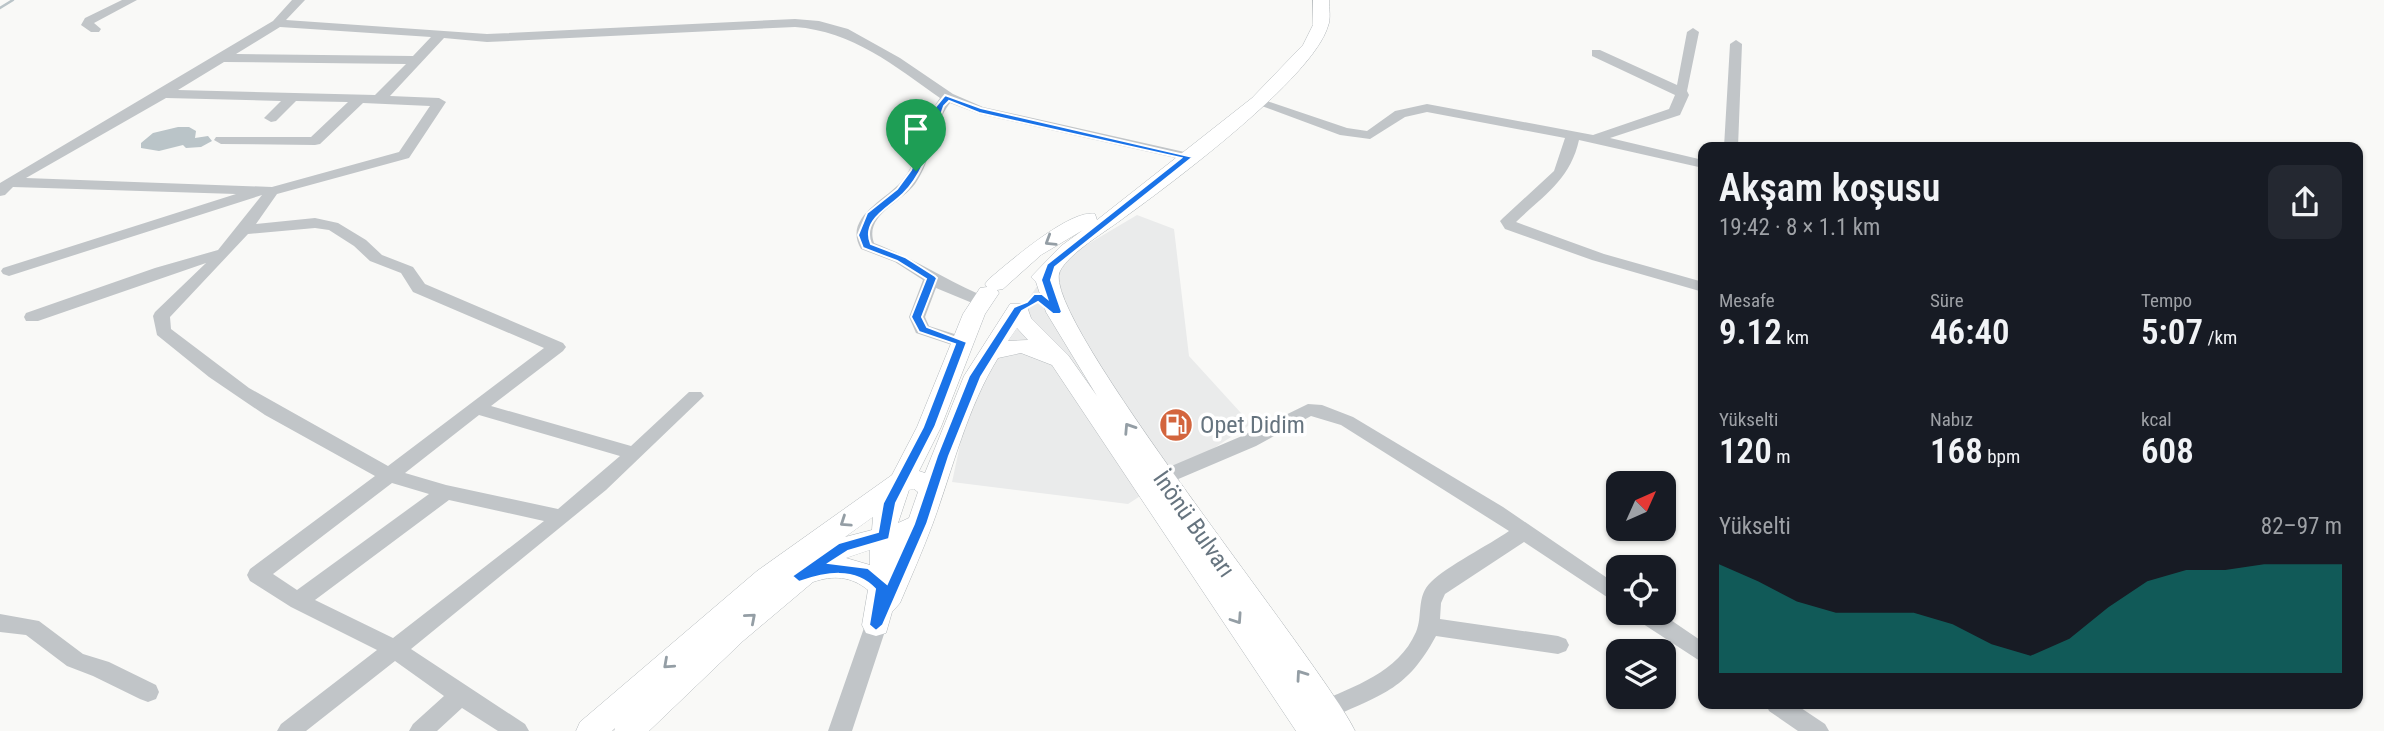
<!DOCTYPE html>
<html lang="tr">
<meta charset="utf-8">
<style>
:root{--surface:#171b24;--page:#242831;--text:#f1f3f6;--muted:#9ea1a6;--accent:#0f766e}
body{margin:0;font-family:"Roboto Condensed",sans-serif;background:var(--page);color:var(--text);height:100vh;display:flex;flex-direction:column;font-size:26px;white-space:nowrap}
*{box-sizing:border-box;margin:0}
p{font-size:23px;color:var(--muted)}
.icon{flex:none;width:38px;height:38px;fill:none;stroke:currentColor;stroke-width:2;stroke-linecap:round;stroke-linejoin:round}
.map{position:relative;flex:1;overflow:hidden}
.drawer{position:absolute;left:1698px;top:142px;width:665px;height:567px;display:flex;flex-direction:column;background:var(--surface);border-radius:14px;box-shadow:0 2px 5px #0004}
.drawer>*{flex:none}
.needle{width:46px;rotate:45deg}
.controls{position:absolute;left:1606px;top:471px;display:grid;gap:14px}
.controls a{display:grid;place-items:center;width:70px;height:70px;border-radius:14px;background:var(--surface);box-shadow:0 2px 5px #0004;font-size:35px}
.pin{position:absolute;display:grid;place-items:center;width:60px;height:60px;color:#fff;margin:-72px -30px;border-radius:50% 50% 50% 0;rotate:-45deg;box-shadow:0 0 7px #0007}
.pin .icon{rotate:45deg}
.round{display:grid;place-items:center;flex:none;width:74px;height:74px;border-radius:14px;background:var(--page)}
.headline{display:flex;align-items:center;justify-content:space-between;height:119px;padding:0 21px}
h1{font-size:38px;font-weight:600;line-height:52px}
.stats{display:grid;grid-template-columns:repeat(3,1fr);gap:10px;height:119px;padding:7px 21px}
.stats div{display:grid;align-content:center}
.stats b{font-size:35px;font-weight:600}
.stats small{font-size:19px;font-weight:400}
.stats p{font-size:19px}
.chart{height:196px;padding:14px 21px}
.chart p{display:flex;justify-content:space-between}
.chart svg{width:100%;height:126px;margin-top:7px;fill:var(--accent);opacity:.7}
.map>svg:first-child{display:block}
.built{fill:#eaebeb}
.water{fill:#bac4c8}
.lines{fill:none;stroke-linecap:round;stroke-linejoin:round}
.stream{stroke:#bac4c8;stroke-width:2.5}
.major-casing{stroke:#b4b9bc;stroke-width:1}
.minor{fill:#c1c5c8;fill-rule:evenodd}
.major{fill:#fff;fill-rule:evenodd}
.oneway{stroke:#949ea5}
.route{fill:#1a73e8;stroke:#fff;stroke-width:2;fill-rule:evenodd}
.labels{text-anchor:middle;stroke-width:7;stroke-linejoin:round;paint-order:stroke}
.poi-label{font-size:24px;fill:#66747f;stroke:#fff;text-anchor:start}
.street-label{font-size:24px;fill:#66747f;stroke:#fff}
</style>
<div class="map">
<svg width="2384" height="731" viewBox="0 0 2384 731">
<rect width="100%" height="100%" fill="#f9f9f7"/>
<!-- built -->
<path class="built" d="M1137,215L1174,229L1189,356L1251,424L1128,504L952,482L975,376L1051,266Z"/>
<!-- water -->
<path class="water" d="M178,127H189L196,131L195,138L208,136L212,141L201,147L186,148L183,145L159,151L141,148V143L153,133Z"/>
<g class="lines">
<!-- stream -->
<path class="stream" d="M0,8L13,0"/>
<!-- major casing -->
<g class="major-casing">
<path id="major" d="M1313,0H1329C1329,8 1331,19 1328,26C1313,78 1172,183 1125,217C1107,231 1070,252 1060,271C1037,314 1324,665 1355,731H1296L1052,365L1021,353L998,358C967,408 953,468 933,523C923,550 911,577 900,603L892,612L886,633L876,636L866,633L862,625L868,590C851,576 833,575 813,582L743,641L649,731H614L615,728L612,731H576L580,722L757,571L892,475L917,427L963,314L980,288L987,287L985,284L989,279C1008,263 1071,208 1095,214L1097,220L1252,98L1303,45L1313,25ZM1083,230L1061,246L1031,277L1036,282L1046,312L1097,396L1068,355L1031,318L1026,304H1010L964,376L925,473L919,471L941,427L985,314L999,293L997,290L1003,289L1041,255ZM1017,328L1028,340L1008,341ZM914,489L918,492L909,518L898,523L909,490ZM873,517L872,530L845,537ZM870,550V565L846,558Z"/>
</g>
<!-- minor -->
<path class="minor" d="M122,0H137L94,23L101,29L99,32H91L81,25L85,18Z
M292,0H305L286,20L487,34L795,19L819,21L848,29L900,58L953,94L983,107L1189,153L1196,157L1189,161L979,114L950,103C932,126 933,159 915,184C901,203 864,215 874,243C914,258 948,282 988,298L990,302L982,307L936,288L925,317L929,326L967,338L970,342L967,346L961,348L916,333L909,317L923,280L895,262L861,249C843,218 884,201 901,182C922,158 921,122 940,98C895,66 852,31 795,27L487,42L444,38L390,96L439,98L446,102L409,158L277,194L256,224L315,218L338,223L366,240L382,255L413,267L425,284L563,343L566,347L563,351L491,406L631,446L689,392H701L704,396L606,490L411,649L525,724L529,731H498L462,708L437,731H409L413,724L444,696L395,661L306,731H277L281,724L377,650L291,607L250,581L247,575L250,569L375,476L265,415L209,377L157,335L153,316L155,312L206,263L38,321H26L24,317L26,313L155,268L218,250L262,195L9,276L3,274L1,271L3,268L236,194L13,187L5,195L0,196V183L273,21ZM280,27L431,37L413,56L236,54ZM224,62H225L406,64L375,95L178,90ZM166,98L281,101L264,118L271,122L276,121L296,101L348,102L311,137H216L214,140L221,144L315,145L320,144L363,103L430,106L399,152L272,187L26,178ZM315,228L329,230L354,246L370,261L401,273L413,292L544,348L388,466L249,388L171,329L170,317L248,234ZM479,415L620,456L558,509L446,485L405,473ZM392,483L429,494L297,590L273,574ZM449,500L544,521L393,638L315,600Z
M1693,28L1699,32L1687,91L1689,95L1680,115L1610,138L1703,160V168L1579,140C1570,180 1544,195 1516,222L1604,254L1703,282V292L1592,260L1505,229L1500,221L1503,218L1554,171L1565,138L1427,112L1405,117L1370,139L1340,135L1251,102L1258,98L1347,128L1367,131L1395,111L1427,104L1593,135L1669,109L1675,95L1592,56V50H1600L1677,85L1687,32Z
M1736,40L1742,44L1738,147H1724L1730,44Z
M1308,404L1322,405L1353,417L1503,507L1619,586V605L1524,542L1445,594L1441,603L1440,619L1558,636L1566,639L1569,645L1566,651L1558,654L1436,636C1407,689 1385,693 1333,717L1325,720L1317,717L1314,710L1317,703C1354,686 1398,673 1416,632C1423,616 1416,596 1431,582C1447,566 1489,545 1509,531L1341,425L1311,416L1256,446L1169,483H1155L1152,478L1155,473L1242,436Z
M1632,612H1659L1703,642V663L1634,618Z
M0,614L39,621L83,654L109,662L156,685L159,692L156,699L148,702L140,699L93,676L67,666L26,635L0,632Z
M876,616L884,619L887,625L852,731H828L865,625L868,619Z
M1766,704H1795L1825,724L1829,731H1798L1769,711Z"/>
<!-- major -->
<use href="#major" class="major"/>
</g>
<!-- one-way arrows -->
<defs><path id="oneway-chevron" d="M-2-3.5L2.5 0L-2 3.5" fill="none" stroke-width="1.6" stroke-linecap="round" stroke-linejoin="round" transform="scale(1.75)"/></defs>
<g class="oneway">
<use href="#oneway-chevron" transform="translate(1050 241) rotate(148)"/>
<use href="#oneway-chevron" transform="translate(1129 428) rotate(-123)"/>
<use href="#oneway-chevron" transform="translate(845 522) rotate(146)"/>
<use href="#oneway-chevron" transform="translate(751 618) rotate(-41)"/>
<use href="#oneway-chevron" transform="translate(1237 619) rotate(56)"/>
<use href="#oneway-chevron" transform="translate(668 664) rotate(138)"/>
<use href="#oneway-chevron" transform="translate(1301 675) rotate(-125)"/>
</g>
<!-- route -->
<path class="route" d="M945,95L981,108L1193,157L1055,267L1051,280L1062,312L1060,314H1053L1038,302L1022,311L981,377L949,456L927,524L883,625L876,631L869,625L875,589C855,567 825,573 799,582L792,576L839,543L878,532L883,503L923,427L955,344L919,332L911,317L926,279L897,261L863,248L858,235L867,213L897,189L911,170L936,106ZM949,101L979,113L1181,158L1047,264L1041,280L1047,298L1042,294H1034L1027,302L1014,307L969,376L937,456L914,524L887,584L868,568L829,563L848,551L889,539L896,503L935,427L967,342L927,327L922,317L937,278L935,276L905,257L871,244C861,220 889,208 903,194C926,172 933,136 944,106Z"/>
<!-- icons -->
<defs>
<g id="fuel-disc" transform="scale(1.75)"><circle r="9.5" fill="#d3653e" stroke="#fff"/><path d="M-5.5-6h7V0h2V4h1.3V-2.5L3-4.5l.8-.8L6-3V5H2.5V1h-1V6h-7ZM-4.2-4.7v3.2H.2V-4.7Z" fill="#fff"/></g>
</defs>
<g fill-rule="evenodd">
<use href="#fuel-disc" x="1176" y="425"/>
</g>
<g class="labels">
<!-- poi labels -->
<g class="poi-label">
<text x="1200" y="433">Opet Didim</text>
</g>
<!-- street labels -->
<g class="street-label">
<text transform="translate(1194 524) rotate(55)" y="8">İnönü Bulvarı</text>
</g>
</g>
</svg>
<div class="controls">
<a><svg class="needle" viewBox="-14 -14 28 28"><path d="M0-13l5 13h-10z" fill="#e53935"/><path d="M0 13l5-13h-10z" fill="#9ea1a6"/></svg></a>
<a><svg class="icon" aria-label="locate" viewBox="0 0 24 24"><circle cx="12" cy="12" r="6"/><path d="M12 2v4M12 18v4M2 12h4M18 12h4"/></svg></a>
<a><svg class="icon" aria-label="layers" viewBox="0 0 24 24"><path d="M12 4l9 5-9 5-9-5zM3 14l9 5 9-5"/></svg></a>
</div>
<div class="pin" style="left:916px;top:171px;background:#1e9e55"><svg class="icon" aria-label="arrive" viewBox="0 0 24 24"><path d="M6 21V4h12l-3 4 3 4H6"/></svg></div>
<section class="drawer">
<div class="headline"><div><h1>Akşam koşusu</h1><p>19:42 · 8 × 1.1 km</p></div><a class="round"><svg class="icon" aria-label="share" viewBox="0 0 24 24"><path d="M12 15V3M7 8l5-5 5 5M5 13v7h14v-7"/></svg></a></div>
<div class="stats">
<div><p>Mesafe</p><b>9.12<small> km</small></b></div>
<div><p>Süre</p><b>46:40</b></div>
<div><p>Tempo</p><b>5:07<small> /km</small></b></div>
</div>
<div class="stats">
<div><p>Yükselti</p><b>120<small> m</small></b></div>
<div><p>Nabız</p><b>168<small> bpm</small></b></div>
<div><p>kcal</p><b>608</b></div>
</div>
<div class="chart"><p><span>Yükselti</span>82–97 m</p>
<svg viewBox="0 0 160 44" preserveAspectRatio="none"><path d="M0 44V6L10 12L20 19L30 23L40 23L50 23L60 27L70 34L80 38L90 32L100 21L110 12L120 8L130 8L140 6L150 6L160 6V44z"/></svg>
</div>
</section>
</div>
